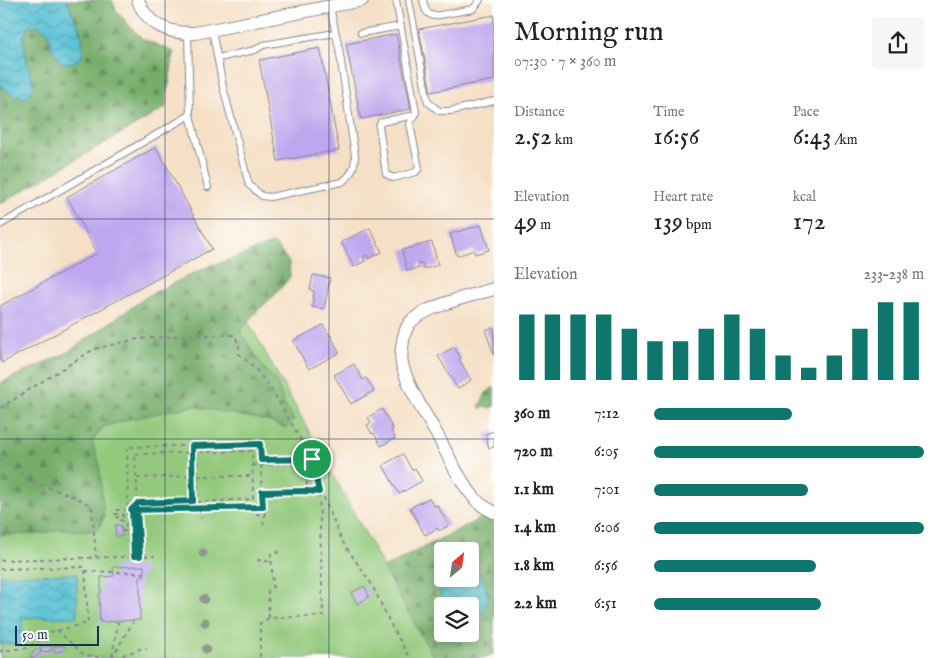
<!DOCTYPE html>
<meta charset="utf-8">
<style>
:root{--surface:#fff;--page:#f6f6f6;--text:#222;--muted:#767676;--accent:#0f766e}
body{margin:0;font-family:"IM FELL English",serif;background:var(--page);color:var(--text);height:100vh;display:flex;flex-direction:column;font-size:19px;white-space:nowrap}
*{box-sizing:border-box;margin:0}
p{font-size:16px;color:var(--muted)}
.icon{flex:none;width:28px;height:28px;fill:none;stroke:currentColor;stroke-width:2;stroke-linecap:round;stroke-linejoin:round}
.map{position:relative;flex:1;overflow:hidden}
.panel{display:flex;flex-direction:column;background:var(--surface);width:450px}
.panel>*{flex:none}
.needle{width:32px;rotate:29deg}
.controls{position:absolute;left:434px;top:542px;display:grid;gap:10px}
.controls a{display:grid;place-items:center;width:45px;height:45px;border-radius:5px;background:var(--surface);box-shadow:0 2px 8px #0003;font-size:25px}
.scale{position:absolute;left:15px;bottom:12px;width:84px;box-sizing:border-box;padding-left:5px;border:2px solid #1b2f5e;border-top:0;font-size:14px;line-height:18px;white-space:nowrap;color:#1b2f5e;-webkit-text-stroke:4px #fdfcf7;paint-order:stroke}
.pin{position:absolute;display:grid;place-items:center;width:42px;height:42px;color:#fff;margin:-21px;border:2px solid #fff;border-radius:50%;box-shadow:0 1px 5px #0007}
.round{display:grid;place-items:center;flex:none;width:52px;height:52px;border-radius:5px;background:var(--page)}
.head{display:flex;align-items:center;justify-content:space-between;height:85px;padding:0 20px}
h1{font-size:28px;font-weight:600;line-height:38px}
.figures{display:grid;grid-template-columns:repeat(3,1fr);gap:8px;height:85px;padding:5px 20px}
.figures div{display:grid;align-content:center}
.figures b{font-size:25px;font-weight:600}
.figures small{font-size:14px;font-weight:400}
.figures p{font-size:14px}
.chart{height:140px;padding:10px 20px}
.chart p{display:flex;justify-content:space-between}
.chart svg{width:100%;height:90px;margin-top:5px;stroke:var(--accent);stroke-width:6}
ul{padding:0 20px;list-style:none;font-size:16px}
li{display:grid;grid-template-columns:80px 60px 1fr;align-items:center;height:38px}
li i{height:12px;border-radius:6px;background:var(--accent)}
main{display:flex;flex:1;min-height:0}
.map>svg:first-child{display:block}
.green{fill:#93c97b;stroke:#577c6c}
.forest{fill:url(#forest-firs);stroke:#486e64;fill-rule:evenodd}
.water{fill:url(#water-waves);stroke:#3a7899}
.building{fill:#bea7ee}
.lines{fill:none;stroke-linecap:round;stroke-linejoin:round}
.lane-casing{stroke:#888792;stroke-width:8}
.street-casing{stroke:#888792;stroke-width:14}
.path{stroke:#888792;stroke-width:2;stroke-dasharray:4 4;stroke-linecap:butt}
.lane{stroke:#fff;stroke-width:6}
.street{stroke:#fff;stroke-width:12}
.tree{fill:#919891}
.route-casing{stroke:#fff;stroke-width:10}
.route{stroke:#0f766e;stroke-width:6}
.grid{fill:none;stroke:#1b2f5e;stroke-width:1;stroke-opacity:0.55}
</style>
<main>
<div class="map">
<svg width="494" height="658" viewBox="0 0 494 658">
<defs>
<pattern id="forest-firs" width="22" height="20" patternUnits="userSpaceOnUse" patternTransform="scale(1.25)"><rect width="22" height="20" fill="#76ad6b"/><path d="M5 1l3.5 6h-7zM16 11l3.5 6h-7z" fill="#608d5b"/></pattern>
<pattern id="water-waves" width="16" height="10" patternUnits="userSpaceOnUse" patternTransform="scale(1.25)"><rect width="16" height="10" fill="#58c1d4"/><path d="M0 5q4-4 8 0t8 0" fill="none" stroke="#489daf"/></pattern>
</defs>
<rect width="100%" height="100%" fill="#fdfcf7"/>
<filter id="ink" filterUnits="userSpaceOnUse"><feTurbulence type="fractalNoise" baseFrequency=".02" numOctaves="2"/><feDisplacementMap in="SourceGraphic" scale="10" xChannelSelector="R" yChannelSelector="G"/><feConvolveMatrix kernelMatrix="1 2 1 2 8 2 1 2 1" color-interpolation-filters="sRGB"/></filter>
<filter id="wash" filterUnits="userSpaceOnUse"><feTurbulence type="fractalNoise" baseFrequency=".0096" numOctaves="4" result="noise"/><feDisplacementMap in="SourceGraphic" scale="20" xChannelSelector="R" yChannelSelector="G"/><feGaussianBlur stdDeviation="1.12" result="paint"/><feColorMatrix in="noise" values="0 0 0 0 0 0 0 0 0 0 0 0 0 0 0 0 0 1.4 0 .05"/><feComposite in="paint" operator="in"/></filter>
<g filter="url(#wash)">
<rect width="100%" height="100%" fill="#f5dfc5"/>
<!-- green -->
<path class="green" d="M213,263L258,339L434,658H0V399Z"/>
<!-- forest -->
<path class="forest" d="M67,0H112L116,10L141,38L174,52L165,108L0,204V85L13,95L27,61L23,37L30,25L39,26L49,34L51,47L82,58C83,46 83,37 78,26C75,17 69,10 67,0Z
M274,243L289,262L290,277L275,295L260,308L240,331L262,366L277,382L284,404L294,420L286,428L267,421L193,406L130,419L103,427L92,442L99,462L104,517L98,529L88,531L62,529L41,534L0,535V383L68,352L149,295L196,272Z
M494,387V407L479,408L486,393Z
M487,515L494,518V653L483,658H434L383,568ZM442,551H470V579H442ZM442,606H470V634H442Z"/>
<!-- water -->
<path class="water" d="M0,0H67C69,10 75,17 78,26C83,37 83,46 82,58L71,63H61L51,47L49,34L39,26L30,25L23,37L27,61L34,87L26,98L13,95L0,85Z
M470,569C492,578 494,614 470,619V606C465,606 457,608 453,606C441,602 436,588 444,579H470Z
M77,574V617L22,618V644H0V575Z"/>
<g id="blocks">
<!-- building -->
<path class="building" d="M494,15V80L431,92L419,29Z
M396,34L411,109L361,119L346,44Z
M320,48L339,150L278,161L259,60Z
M156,147L212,249L2,363L0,358V306L97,253L67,197Z
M481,225L489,250L475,254L474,250L457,256L450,234Z
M370,228L382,252L368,259L367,255L363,257L365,261L354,267L341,242Z
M432,242L438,265L424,269L422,263L418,264L419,268L407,271L402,250Z
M313,275L330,278L324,309L312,307L314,291L310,290Z
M323,325L330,336L331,335L339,353L309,369L293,341Z
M494,327V355L485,330Z
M454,347L461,358L459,359L471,380L458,389L438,356Z
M354,364L363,380L366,378L374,391L351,404L334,375Z
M382,409L393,429L391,430L395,438L381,446L374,433L372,434L367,425L371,423L368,417Z
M494,431V447L489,448L485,434Z
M403,454L412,470L415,468L422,481L399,494L383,465Z
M429,498L434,506L437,505L449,525L439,531L438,528L425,535L410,508Z
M115,525H121L122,536H116Z
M144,566V576H140V620L100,622L99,594H101V577L114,576L113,567Z
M365,586L369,597L357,604L351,593Z
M41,646H51V651L41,652Z
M54,646H64V651L54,652Z
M37,648L41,652L35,658H32L30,656Z"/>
</g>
</g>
<g filter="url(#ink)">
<use href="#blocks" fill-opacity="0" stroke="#888792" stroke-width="1"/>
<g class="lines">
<!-- lane casing -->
<g class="lane-casing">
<path id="lane" d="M396,0L416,112C416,117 411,119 410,124L419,168L416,172L393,178L386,174L379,126L381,122L415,115
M409,0L428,102L439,111H451L494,101
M423,0C425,8 425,14 434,16L473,9L480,0
M212,30L223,87L249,185L262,196L270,197L342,182C352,175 355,167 355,156L339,48L330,7
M361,33L401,26
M218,58L255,50L263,45L335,33
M190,115L208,187
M0,225L190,115L188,33"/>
</g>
<!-- street casing -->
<g class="street-casing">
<path id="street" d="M138,0C147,25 169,34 195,33L362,0
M494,289C474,295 421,307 409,324C403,332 400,355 402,364C409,391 427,416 440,440C450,459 459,480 473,496C478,504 485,508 494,512"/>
</g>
<!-- path -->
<path class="path" d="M0,408L94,349L138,339L190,335H235L239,346V354L254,367L272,390L312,459
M192,445L193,501H197
M197,453L198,502
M0,459C10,466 21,475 32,481C52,491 76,493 92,508L96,557
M252,465L306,464L307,491
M198,476H253
M137,478L192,476
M262,492L307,491L319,492L325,500L342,541L372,585L391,625L410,658
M193,508V501L138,503L135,454L252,451L253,499L198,502V509
M201,509V518
M131,510L138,503
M132,510L134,555
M137,510L140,555
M256,514L265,515L262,501L261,465
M263,525L265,515
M122,531H126V521L117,520V517H123V514H115V510H128
M0,560L155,556
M257,560L272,562
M0,569L85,567L88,623L51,632L27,648L0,651
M85,571L146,573
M269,618L268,590L273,587L271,554L277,553L281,549
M57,630L84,655L103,658
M112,656L118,622
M260,657V623L269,618L323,616L319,492L312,459H261L260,444L127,447L128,510L263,507
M112,658L133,622
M115,658L140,649H147"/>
<!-- lane -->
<use href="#lane" class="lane"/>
<!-- street -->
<use href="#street" class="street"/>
</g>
<!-- trees -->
<g class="tree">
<circle cx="203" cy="553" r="4.5"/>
<circle cx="204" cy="599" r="4.5"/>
<circle cx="205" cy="622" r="4.5"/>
<circle cx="206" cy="649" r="4.5"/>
</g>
</g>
<g class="lines" filter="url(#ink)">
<!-- route casing -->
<g class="route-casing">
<path id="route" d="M312,459L319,492L307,491L262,492L263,507L132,510L134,556H140L137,510H131L138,503L193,501L192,446L260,444L261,460L312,459"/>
</g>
<!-- route -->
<use href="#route" class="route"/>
</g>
<!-- grid -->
<path class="grid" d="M165,0V658M329,0V658M0,219H494M0,439H494"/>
</svg>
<div class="controls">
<a><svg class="needle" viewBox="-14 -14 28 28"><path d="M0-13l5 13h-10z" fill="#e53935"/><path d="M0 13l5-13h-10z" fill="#767676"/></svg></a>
<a><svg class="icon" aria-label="layers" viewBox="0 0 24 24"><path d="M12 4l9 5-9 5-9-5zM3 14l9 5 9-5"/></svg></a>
</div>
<div class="scale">50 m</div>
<div class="pin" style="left:312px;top:459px;background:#1e9e55"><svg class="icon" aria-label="arrive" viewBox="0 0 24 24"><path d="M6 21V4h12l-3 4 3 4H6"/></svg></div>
</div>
<section class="panel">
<div class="head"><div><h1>Morning run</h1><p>07:30 · 7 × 360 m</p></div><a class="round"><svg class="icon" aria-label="share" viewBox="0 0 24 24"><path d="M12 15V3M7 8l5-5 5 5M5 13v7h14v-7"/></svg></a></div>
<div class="figures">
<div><p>Distance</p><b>2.52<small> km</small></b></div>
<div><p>Time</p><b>16:56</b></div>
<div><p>Pace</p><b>6:43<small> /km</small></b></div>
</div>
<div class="figures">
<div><p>Elevation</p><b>49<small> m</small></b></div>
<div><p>Heart rate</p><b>139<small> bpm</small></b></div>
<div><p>kcal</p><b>172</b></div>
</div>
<div class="chart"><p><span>Elevation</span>233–238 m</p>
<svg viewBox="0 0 160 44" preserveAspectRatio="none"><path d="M5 44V12M15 44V12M25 44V12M35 44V12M45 44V19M55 44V25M65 44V25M75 44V19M85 44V12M95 44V19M105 44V32M115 44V38M125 44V32M135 44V19M145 44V6M155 44V6"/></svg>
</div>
<ul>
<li><b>360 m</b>7:12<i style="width:51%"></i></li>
<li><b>720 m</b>6:05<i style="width:100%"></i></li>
<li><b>1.1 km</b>7:01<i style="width:57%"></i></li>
<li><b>1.4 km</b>6:06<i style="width:100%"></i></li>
<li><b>1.8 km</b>6:56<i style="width:60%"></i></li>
<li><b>2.2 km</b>6:51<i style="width:62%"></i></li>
</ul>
</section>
</main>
